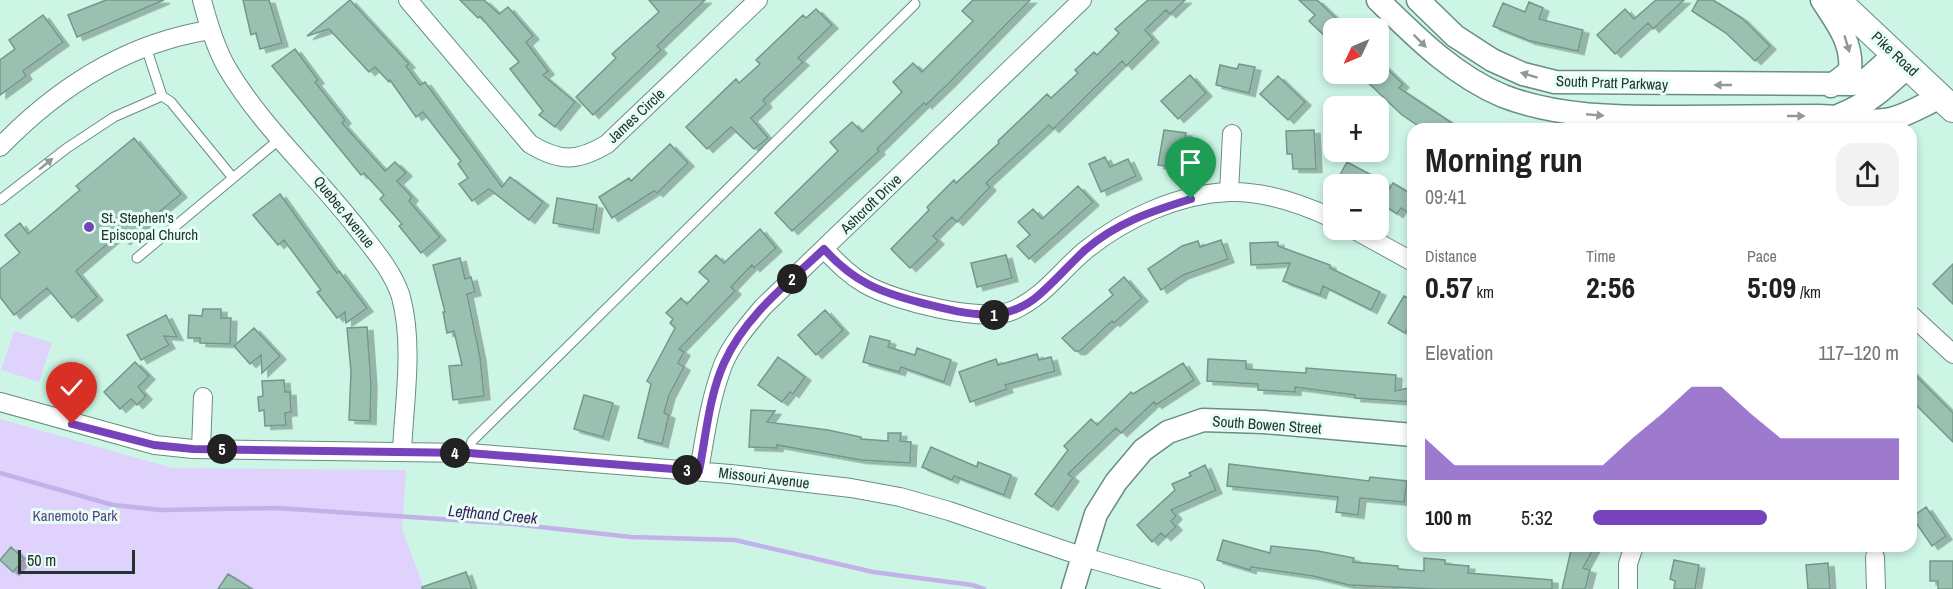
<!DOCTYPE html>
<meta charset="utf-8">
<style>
:root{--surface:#fff;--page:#f2f2f2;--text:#202124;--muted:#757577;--accent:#7643ba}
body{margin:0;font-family:"Archivo Narrow",sans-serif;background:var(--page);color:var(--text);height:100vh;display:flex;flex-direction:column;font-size:22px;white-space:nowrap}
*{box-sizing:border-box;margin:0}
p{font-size:20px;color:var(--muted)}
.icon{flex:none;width:33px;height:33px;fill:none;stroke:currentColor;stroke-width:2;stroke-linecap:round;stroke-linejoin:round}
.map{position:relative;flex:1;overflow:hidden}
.details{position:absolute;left:1407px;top:123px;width:510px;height:429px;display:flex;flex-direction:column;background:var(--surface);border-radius:18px;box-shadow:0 3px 9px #0003}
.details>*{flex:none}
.needle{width:39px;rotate:226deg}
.buttons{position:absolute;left:1323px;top:18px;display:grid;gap:12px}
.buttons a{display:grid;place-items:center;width:66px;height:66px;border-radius:12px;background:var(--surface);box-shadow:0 3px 9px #0003;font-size:30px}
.scale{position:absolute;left:18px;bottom:15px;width:117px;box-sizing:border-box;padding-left:6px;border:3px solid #23332d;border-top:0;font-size:16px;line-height:21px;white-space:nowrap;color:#23332d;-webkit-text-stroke:4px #e6fef4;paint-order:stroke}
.pin{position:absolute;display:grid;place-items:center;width:51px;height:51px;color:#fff;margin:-62px -26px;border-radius:50% 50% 50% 0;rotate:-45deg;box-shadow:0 0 6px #0007}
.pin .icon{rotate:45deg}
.km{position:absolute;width:30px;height:30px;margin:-15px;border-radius:50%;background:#222;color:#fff;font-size:16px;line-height:30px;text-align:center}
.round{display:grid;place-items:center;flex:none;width:63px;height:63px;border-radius:18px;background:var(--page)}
.overview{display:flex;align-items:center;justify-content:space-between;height:102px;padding:0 18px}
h1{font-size:33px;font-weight:700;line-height:45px}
.stats{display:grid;grid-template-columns:repeat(3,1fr);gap:9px;height:102px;padding:6px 18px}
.stats div{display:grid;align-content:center}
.stats b{font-size:30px;font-weight:700}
.stats small{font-size:16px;font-weight:400}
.stats p{font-size:16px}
.chart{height:168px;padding:12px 18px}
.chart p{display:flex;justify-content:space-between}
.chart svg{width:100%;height:108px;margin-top:6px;fill:var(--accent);opacity:.7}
ul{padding:0 18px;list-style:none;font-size:20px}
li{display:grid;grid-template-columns:96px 72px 1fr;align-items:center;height:45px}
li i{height:15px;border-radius:8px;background:var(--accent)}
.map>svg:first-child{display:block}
.green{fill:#dfd2fc}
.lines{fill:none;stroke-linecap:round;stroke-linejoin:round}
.stream{stroke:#c3b1ea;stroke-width:4.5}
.building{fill:#99c0b1;stroke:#72988a;stroke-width:1.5;filter:url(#shadow)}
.service-casing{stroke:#698e80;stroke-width:11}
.minor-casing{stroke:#698e80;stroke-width:20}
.tertiary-casing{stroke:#698e80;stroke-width:25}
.secondary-casing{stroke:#698e80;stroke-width:28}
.service{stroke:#fff;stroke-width:9}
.minor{stroke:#fff;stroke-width:18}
.tertiary{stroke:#fff;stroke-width:22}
.secondary{stroke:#fff;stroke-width:26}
.oneway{fill:#919996}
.route-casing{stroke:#fff;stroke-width:12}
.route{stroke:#7643ba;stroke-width:8}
.poi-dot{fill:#7643ba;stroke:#e6fef4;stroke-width:2}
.labels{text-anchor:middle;stroke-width:6;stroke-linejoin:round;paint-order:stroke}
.street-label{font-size:15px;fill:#23332d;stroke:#e6fef4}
.poi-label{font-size:15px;fill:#23332d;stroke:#e6fef4;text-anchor:start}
.park-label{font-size:15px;fill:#5a4085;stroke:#e6fef4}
.water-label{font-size:16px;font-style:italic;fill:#391c5e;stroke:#e6fef4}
</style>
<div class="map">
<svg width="1953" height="589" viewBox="0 0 1953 589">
<defs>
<filter id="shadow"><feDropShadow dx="6" dy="3.5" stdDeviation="0" flood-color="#0004"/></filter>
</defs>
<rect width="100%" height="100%" fill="#ccf5e5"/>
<!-- green -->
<path class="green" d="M14,331L52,343L39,382L1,370Z
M0,419L172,468L406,470L402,529L424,589H0Z"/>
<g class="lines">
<!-- stream -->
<path class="stream" d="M0,473L113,505L161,510L277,508L513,524L631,537L735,540L873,572L972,585L984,589"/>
</g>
<!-- building -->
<path class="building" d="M106,0H164L77,37L68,15Z
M243,0H269L282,43L260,49L256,33L251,35Z
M350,0L409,64L406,66L420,85L425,82L502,187L510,177L543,202L529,220L489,189L472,201L459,184L468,178L458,164L461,161L423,112L416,117L390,80L389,82L375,67L369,72L329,29L307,36Z
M460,0H484L499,14L508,7L533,36L526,42L548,71L543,75L575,102L555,127L539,115L543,111L510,69L519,62L480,16L478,18Z
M649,0H705L657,46L661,50L593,115L576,97L616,58L612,54L659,12Z
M973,0H1030L949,83L926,105L924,103L877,149L879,151L792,231L775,213L838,151L830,142L852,122L862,132L902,92L893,82L913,63L922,72L973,21L962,11Z
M1148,0H1185L1170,14L1166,10L1145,30L1153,39L1126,66L1122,61L1053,129L1049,125L986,183L990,187L957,222L952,217L933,236L938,241L910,268L891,249L929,210L927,207L954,180L956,183L999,143L998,141L1047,94L1051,98L1078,73L1075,70L1094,52L1097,55L1119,33L1115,29Z
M1299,0H1317L1346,28H1334V45L1309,21L1315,15Z
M1656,0H1684L1653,29L1648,23L1615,54L1597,35L1625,9L1634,19Z
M1698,0H1713L1742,18L1770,46L1755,61L1726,33L1692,11Z
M1529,2L1543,8L1539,19L1583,30L1578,51L1530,41L1493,26L1503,3L1525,12Z
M816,9L832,25L798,58L803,62L763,100L766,104L751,118L768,138L754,149L731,127L707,149L686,127L736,79L739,83L760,64L756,60L803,15L806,18Z
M43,15L63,42L23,71L26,76L0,95V60L15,49L9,40Z
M295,49L318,80L315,82L345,120L342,123L385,171L395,162L406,173L397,181L412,197L409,201L440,237L421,253L399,226L402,224L380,199L384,195L364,173L361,175L272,66Z
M1378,60L1403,84L1399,88L1461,129H1423L1402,115L1359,74H1378Z
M1239,64L1255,67L1249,93L1216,85L1220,65L1237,69Z
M1190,75L1206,93L1178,119L1161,101Z
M1278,76L1305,102L1288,120L1260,94Z
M1164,130L1186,133L1180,168L1158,165Z
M1314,130L1316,169H1293L1292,154H1287L1286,131Z
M134,138L181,194L124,241L118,235L76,271L97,297L72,318L47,288L14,315L0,297V269L20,253L5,235L20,223L28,234L80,190L76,186Z
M670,144L688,163L657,193L654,191L612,218L599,197L629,178L631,181Z
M1105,157L1110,167L1128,159L1136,176L1101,192L1089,164Z
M1347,162L1388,184H1335Z
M1393,183L1413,195V216L1401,208L1397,214L1380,203Z
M1078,186L1093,202L1029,259L1017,246L1030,235L1018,222L1033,209L1042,219Z
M280,194L337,273L339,271L367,308L346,323L345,312L337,318L317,292L321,290L284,240L278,245L253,215Z
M557,198L597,205L593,230L553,223Z
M760,229L776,248L754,268L752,265L731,287L735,291L679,349L684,352L678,363L684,367L669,395L664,413L669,415L662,444L638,438L651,384L647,381L675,328L670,323L673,319L666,313L681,298L687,304L709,281L699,272L716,255L724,263Z
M1221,240L1228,259L1183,275L1161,290L1148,269L1182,246L1198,241L1200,247Z
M1278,242V246L1330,265V268L1380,292L1371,310L1323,286L1320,295L1283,281L1290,263L1251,265L1250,243Z
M1006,255L1012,278L977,287L971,263Z
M460,258L465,279L471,277L475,292L467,294L480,357L484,396L453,400L449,366L462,365L454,331L447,333L443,312H445L433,265Z
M1953,264V304L1933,284Z
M1124,277L1142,298L1114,323L1112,321L1080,351H1075L1062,338L1113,295L1109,290Z
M1404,296L1413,301V331L1408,328L1405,333L1388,323Z
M203,309H221V318H231L230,344L200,343V338H188L189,315L202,316Z
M825,310L843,330L816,355L798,335Z
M166,315L177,337L164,336L169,345L141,360L127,335Z
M367,327L371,384L370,421L349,420L351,372L347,328Z
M254,328L280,356L262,373L261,355L250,364L234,346Z
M870,336L890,341L888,347L915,355L917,348L951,360L944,382L901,367L899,372L863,362Z
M1037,354L1039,360L1051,357L1055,371L1005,385L1007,389L970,402L959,372L996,359L998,365Z
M778,357L805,377L793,394L790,392L782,402L758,385Z
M1208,359L1246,361V369L1306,373V368L1396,375L1395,391L1413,387V402L1355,398V395L1295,387V392L1258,390V384L1207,381Z
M135,362L149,376L138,387L146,396L137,405L131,399L120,409L104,392Z
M1183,363L1194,380L1156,405L1154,402L1121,433L1116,428L1068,474L1073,478L1052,507L1035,494L1068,450L1064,446L1091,419L1097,425L1131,392L1133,394Z
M1911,371L1953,413V442L1911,400Z
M284,380L285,392H290L291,412L285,413L286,425L265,426L264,410L259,411L258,397L263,396L262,381Z
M584,395L613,403L603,437L574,429Z
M751,410L775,411L767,422L828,430L861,437V439L888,441V433H901L900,441L911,442L910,463L861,460L777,445V448L749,447Z
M931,447L977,467L978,462L1011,475L1004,495L954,476L952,480L922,467Z
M1229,464L1369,481L1370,477L1407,481L1404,502L1360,498L1358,515L1336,512L1338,497L1227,486Z
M1205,465L1216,490L1171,510L1176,516L1171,521L1176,527L1165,537L1161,533L1152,542L1137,525L1175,490L1172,484L1191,476L1189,473Z
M1926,507L1946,536L1932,546L1912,517Z
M1223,540L1270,553L1271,546L1318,551L1354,558L1353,562L1398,566V569L1424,571V558L1445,560V564L1469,566L1468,573L1552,580V589H1435L1349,585L1313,576L1251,567L1250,570L1217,560Z
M1572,546H1595L1583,568L1590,570L1585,589H1562Z
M11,547L24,559L13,572L0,560Z
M1674,560L1699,565L1695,589H1674L1675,581L1670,579Z
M1930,561H1953V589H1938V581H1930Z
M1828,563L1830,589H1808L1806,565Z
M466,572L472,589H422V587Z
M228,574L252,589H218Z"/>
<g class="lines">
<!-- service casing -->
<g class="service-casing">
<path id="service" d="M146,47L162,96L171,102L233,178
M0,200L67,148L114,117L162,96
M137,258L281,138
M469,453L472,441L915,4"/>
</g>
<!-- minor casing -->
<g class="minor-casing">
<path id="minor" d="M202,0C208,23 215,47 227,68C262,127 315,174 357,228C373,249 393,271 401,297C414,346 404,402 402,452
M408,0L530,144C560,162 577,162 607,144L758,0
M0,147C57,88 127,43 210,30
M1229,192L1232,134
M1355,230L1413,262
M824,249C837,262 849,275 865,284C894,301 984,324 1014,310C1045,296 1062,269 1087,249C1126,218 1178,194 1229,192C1264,191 1302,204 1334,219
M1911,315L1953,354
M0,402L155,445L193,449L469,453L730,474L851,488L900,497L949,511L1084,557L1195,589
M201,449L203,397
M699,471C705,436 710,399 723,365C732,343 748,325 763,307L1082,0
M1875,557L1876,589
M1628,589V564L1634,546"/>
</g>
<!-- tertiary casing -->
<g class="tertiary-casing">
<path id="tertiary" d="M1378,0C1416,37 1453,75 1503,96C1560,118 1622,117 1683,117C1728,117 1773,116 1819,116C1842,116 1868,124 1891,119C1908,115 1925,104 1941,97
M1418,0L1455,36L1492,60L1523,74L1555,82L1852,84L1865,81L1895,54
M1822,0C1837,23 1853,43 1850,71L1831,86
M1840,115C1868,104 1886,87 1908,66
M1073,589L1096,514L1116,482L1143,450L1168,432L1203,420L1264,422L1413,435"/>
</g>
<!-- secondary casing -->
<g class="secondary-casing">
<path id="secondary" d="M1837,0L1953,109"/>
</g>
<!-- service -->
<use href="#service" class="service"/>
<!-- minor -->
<use href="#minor" class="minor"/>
<!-- tertiary -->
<use href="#tertiary" class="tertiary"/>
<!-- secondary -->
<use href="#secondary" class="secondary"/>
</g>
<!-- one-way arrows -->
<defs><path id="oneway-solid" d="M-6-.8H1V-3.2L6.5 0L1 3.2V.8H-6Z" transform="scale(1.5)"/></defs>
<g class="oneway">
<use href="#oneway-solid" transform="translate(1420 41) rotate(45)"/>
<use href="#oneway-solid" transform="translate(1847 44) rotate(73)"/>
<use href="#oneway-solid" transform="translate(1529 75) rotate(-163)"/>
<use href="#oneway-solid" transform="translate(1723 85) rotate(-180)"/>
<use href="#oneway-solid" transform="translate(1595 115) rotate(5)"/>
<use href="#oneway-solid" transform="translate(1796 116)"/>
<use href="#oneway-solid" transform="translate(46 164) rotate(-39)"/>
</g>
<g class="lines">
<!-- route casing -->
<g class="route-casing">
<path id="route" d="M72,424L154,445L193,449L469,453L699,471C706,436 709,396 724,363C745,316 788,283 824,249C854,282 879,292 922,303C962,313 1004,326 1039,295C1055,281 1069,265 1085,250C1116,223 1152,211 1191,199"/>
</g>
<!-- route -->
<use href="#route" class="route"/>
</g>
<!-- markers -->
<circle class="poi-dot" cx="89" cy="227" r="6"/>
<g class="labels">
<!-- street labels -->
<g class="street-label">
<text transform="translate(1895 54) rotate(43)" y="5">Pike Road</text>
<text transform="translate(1612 83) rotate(2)" y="5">South Pratt Parkway</text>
<text transform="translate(636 116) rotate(-43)" y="5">James Circle</text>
<text transform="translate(871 204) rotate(-44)" y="5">Ashcroft Drive</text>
<text transform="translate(344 212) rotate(51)" y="5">Quebec Avenue</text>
<text transform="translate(1267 425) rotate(4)" y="5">South Bowen Street</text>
<text transform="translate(764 478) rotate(7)" y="5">Missouri Avenue</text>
</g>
<!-- poi labels -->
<g class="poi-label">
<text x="101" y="223">St. Stephen's<tspan x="101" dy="17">Episcopal Church</tspan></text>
</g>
<!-- park labels -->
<g class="park-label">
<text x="75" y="521">Kanemoto Park</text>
</g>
<!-- water labels -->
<g class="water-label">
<text transform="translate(493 514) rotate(5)" y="6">Lefthand Creek</text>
</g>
</g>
</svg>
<div class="buttons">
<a><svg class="needle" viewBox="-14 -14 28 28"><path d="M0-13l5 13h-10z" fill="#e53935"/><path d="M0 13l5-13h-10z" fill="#757577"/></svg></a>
<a>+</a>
<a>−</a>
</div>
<div class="scale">50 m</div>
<div class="pin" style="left:1191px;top:199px;background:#1e9e55"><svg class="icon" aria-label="arrive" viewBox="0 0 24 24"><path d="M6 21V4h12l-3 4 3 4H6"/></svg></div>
<div class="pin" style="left:72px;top:424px;background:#d93025"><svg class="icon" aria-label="check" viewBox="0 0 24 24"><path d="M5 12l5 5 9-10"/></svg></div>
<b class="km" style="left:994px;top:315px">1</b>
<b class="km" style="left:792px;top:279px">2</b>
<b class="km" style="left:687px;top:470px">3</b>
<b class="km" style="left:455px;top:453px">4</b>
<b class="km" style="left:222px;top:449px">5</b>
<section class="details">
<div class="overview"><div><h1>Morning run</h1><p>09:41</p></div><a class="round"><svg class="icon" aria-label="share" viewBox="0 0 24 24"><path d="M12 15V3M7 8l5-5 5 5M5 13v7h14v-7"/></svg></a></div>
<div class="stats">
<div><p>Distance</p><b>0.57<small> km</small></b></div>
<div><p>Time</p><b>2:56</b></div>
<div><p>Pace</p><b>5:09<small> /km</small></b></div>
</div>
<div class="chart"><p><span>Elevation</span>117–120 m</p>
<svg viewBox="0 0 160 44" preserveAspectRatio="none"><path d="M0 44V27L10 38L20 38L30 38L40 38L50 38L60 38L70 27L80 17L90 6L100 6L110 17L120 27L130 27L140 27L150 27L160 27V44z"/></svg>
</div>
<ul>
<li><b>100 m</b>5:32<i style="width:57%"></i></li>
</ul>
</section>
</div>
